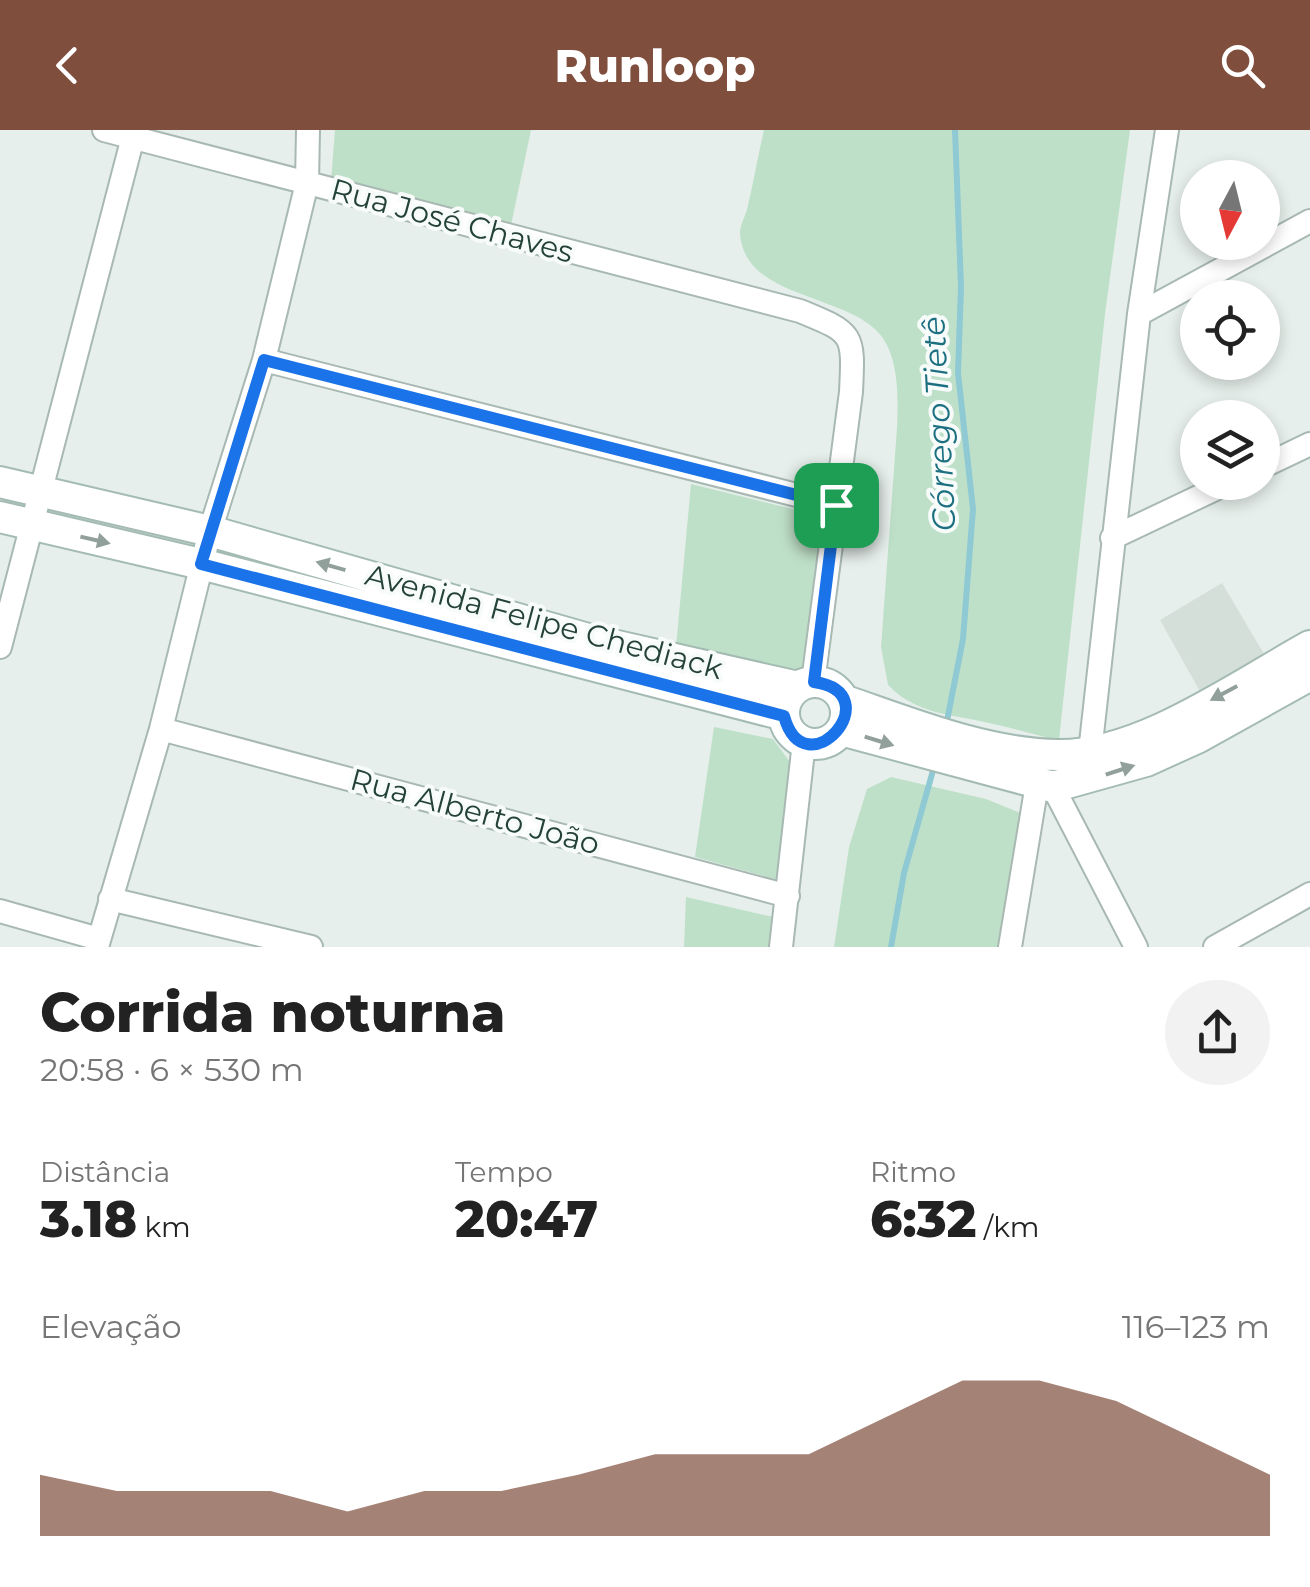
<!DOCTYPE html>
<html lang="pt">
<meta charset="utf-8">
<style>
:root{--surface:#fff;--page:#f2f2f2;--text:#222;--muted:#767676;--accent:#804e3d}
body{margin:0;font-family:Montserrat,sans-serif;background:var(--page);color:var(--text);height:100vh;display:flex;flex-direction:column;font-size:38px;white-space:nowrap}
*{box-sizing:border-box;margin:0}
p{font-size:32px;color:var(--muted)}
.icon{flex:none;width:55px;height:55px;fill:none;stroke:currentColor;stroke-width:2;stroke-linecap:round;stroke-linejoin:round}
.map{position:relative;height:817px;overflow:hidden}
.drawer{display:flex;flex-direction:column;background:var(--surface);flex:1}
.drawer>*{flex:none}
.needle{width:65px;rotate:187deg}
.controls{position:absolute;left:1180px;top:30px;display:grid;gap:20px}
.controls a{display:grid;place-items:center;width:100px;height:100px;border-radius:50%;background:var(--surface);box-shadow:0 5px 15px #0003;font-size:50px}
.pin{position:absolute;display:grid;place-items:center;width:85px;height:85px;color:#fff;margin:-42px;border-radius:20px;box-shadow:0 5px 15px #0006}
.round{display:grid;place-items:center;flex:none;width:105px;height:105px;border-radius:52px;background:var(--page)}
.head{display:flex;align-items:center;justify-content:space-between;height:170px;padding:0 40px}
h1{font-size:55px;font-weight:800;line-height:75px}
.stats{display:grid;grid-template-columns:repeat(3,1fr);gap:15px;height:170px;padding:10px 40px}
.stats div{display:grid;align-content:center}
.stats b{font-size:50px;font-weight:800}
.stats small{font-size:28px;font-weight:400}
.stats p{font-size:28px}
.chart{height:280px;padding:20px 40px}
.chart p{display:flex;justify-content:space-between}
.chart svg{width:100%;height:180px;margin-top:10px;fill:var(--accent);opacity:.7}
header{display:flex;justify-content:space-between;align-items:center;height:130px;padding:0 40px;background:var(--accent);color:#fff;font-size:45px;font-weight:800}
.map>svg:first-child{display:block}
.built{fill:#d4dfda}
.green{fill:#bfe0c8}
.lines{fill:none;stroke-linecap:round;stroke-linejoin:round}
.stream{stroke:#8ec9d4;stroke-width:6}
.street-casing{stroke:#a8b8b2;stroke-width:26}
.secondary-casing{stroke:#a4bbb3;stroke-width:34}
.street{stroke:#fff;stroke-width:22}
.secondary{stroke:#fff;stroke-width:30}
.oneway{fill:#92a09c}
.route-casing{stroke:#fff;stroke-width:20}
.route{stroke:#1a73e8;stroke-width:12}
.labels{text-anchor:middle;stroke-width:8;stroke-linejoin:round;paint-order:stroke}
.street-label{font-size:30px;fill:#24423a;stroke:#f7fbf9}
.water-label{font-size:32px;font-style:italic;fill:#1c6f80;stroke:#f7fbf9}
</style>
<header><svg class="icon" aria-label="back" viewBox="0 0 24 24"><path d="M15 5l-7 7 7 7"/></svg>Runloop<svg class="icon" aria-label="search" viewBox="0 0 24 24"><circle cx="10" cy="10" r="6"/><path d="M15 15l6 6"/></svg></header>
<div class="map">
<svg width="1310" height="817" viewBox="0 0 1310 817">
<rect width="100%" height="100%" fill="#e6efeb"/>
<!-- built -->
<path class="built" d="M1222,453L1267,529L1202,565L1160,490Z"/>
<!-- green -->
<path class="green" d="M335,0H531L510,100L331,51Z
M764,0H1130L1105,184L1059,610C1035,605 1013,598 989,593C952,584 917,585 888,555L881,517L897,298C898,271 899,240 887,215C862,162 745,174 740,104C739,96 747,84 748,75C754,50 758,25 764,0Z
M691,354L825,387L807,542L676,517Z
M714,597L773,609L790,632L778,750L695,727Z
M891,647L986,669L1023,684L997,817H834L849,717L867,659Z
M686,767L773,787L769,817H684Z"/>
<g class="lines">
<!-- stream -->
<path class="stream" d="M946,596L963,509L973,379L958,243L961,157L955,0
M891,817L904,743L934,637"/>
<!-- street casing -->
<g class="street-casing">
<path id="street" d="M104,0L800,181C854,203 854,203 851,262L813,552
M1139,184L1310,91
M264,230L836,375
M1262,337L1310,314
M1112,408L1230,352
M0,517L133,7
M161,599L788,766
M1090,622L1139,184L1167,0
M1053,657L1136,817
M110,769L311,817
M0,781L99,809
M97,817L161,599L210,401L264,230L307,53L308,0
M781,817L804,612
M1010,817L1037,654
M1215,817L1310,764"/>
</g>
<!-- secondary casing -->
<g class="secondary-casing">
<path id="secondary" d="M0,352L210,401L595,511L798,557
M0,387L201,434L784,585
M784 583a31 31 0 1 1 62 0a31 31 0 1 1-62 0Z
M843,570C910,593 986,624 1058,625C1141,626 1239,555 1310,516
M841,600L1053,657L1146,631L1199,607L1310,545"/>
</g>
<!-- street -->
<use href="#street" class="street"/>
<!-- secondary -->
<use href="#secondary" class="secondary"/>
</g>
<!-- one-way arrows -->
<defs><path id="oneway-solid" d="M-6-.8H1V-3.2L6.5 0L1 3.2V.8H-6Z" transform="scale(2.5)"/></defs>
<g class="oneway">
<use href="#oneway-solid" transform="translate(95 410) rotate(13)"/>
<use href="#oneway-solid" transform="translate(331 436) rotate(-164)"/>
<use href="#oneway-solid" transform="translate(1224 563) rotate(152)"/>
<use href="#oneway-solid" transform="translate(879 611) rotate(17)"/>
<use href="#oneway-solid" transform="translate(1120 640) rotate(-18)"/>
</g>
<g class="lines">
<!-- route casing -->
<g class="route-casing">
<path id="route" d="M264,230L836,375L814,552C892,563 805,662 784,586L201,434Z"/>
</g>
<!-- route -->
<use href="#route" class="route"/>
</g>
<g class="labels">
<!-- street labels -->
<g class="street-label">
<text transform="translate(452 91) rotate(15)" y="10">Rua José Chaves</text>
<text transform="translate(544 492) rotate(15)" y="10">Avenida Felipe Chediack</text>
<text transform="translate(475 682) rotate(15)" y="10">Rua Alberto João</text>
</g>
<!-- water labels -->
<g class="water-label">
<text transform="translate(939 294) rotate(-93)" y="11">Córrego Tietê</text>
</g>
</g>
</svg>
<div class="controls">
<a><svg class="needle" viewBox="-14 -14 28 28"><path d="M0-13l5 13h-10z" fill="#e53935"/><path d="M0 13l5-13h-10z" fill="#767676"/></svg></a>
<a><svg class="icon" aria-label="locate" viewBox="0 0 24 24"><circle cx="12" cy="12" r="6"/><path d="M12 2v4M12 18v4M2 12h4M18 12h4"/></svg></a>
<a><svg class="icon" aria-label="layers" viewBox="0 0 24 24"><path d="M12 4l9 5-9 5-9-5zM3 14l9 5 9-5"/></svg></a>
</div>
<div class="pin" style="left:836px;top:375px;background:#1e9e55"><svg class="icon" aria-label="arrive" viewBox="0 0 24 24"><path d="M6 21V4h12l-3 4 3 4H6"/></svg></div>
</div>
<section class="drawer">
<div class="head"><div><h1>Corrida noturna</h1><p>20:58 · 6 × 530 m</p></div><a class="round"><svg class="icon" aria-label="share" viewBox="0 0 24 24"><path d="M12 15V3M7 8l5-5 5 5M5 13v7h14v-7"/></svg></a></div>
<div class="stats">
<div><p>Distância</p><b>3.18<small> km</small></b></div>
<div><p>Tempo</p><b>20:47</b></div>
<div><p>Ritmo</p><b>6:32<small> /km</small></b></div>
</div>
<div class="chart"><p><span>Elevação</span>116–123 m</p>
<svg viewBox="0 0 160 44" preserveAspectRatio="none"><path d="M0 44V29L10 33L20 33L30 33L40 38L50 33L60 33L70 29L80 24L90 24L100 24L110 15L120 6L130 6L140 11L150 20L160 29V44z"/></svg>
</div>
</section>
